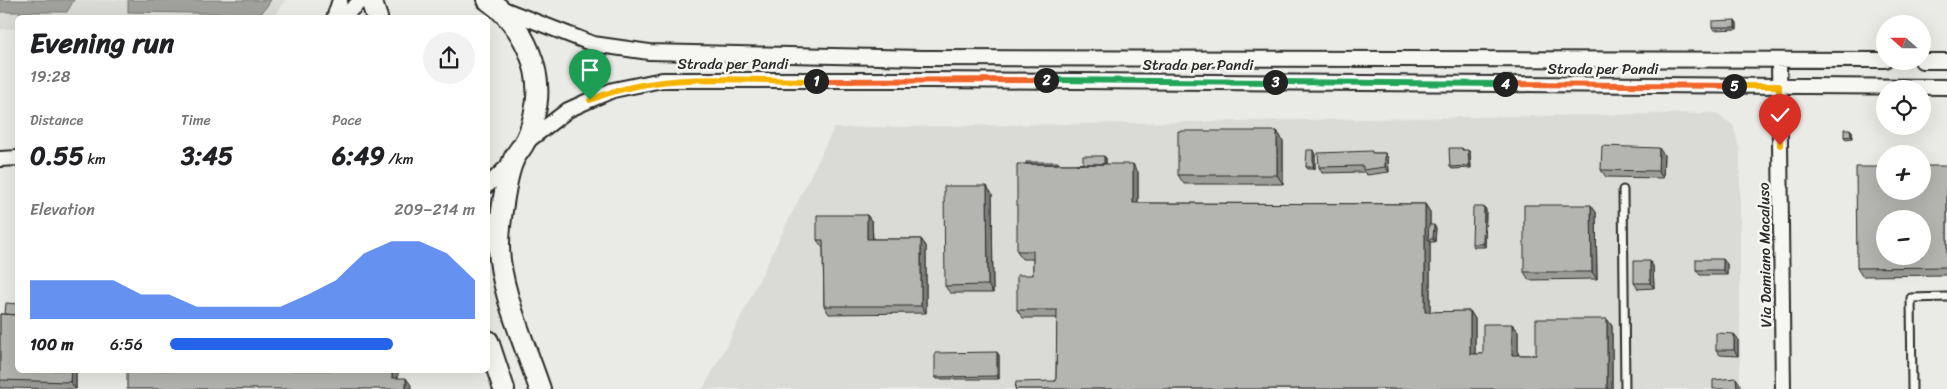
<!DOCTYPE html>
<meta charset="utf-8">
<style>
:root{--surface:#fff;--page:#f2f2f2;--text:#202124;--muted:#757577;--accent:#2563eb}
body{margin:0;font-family:Sriracha,sans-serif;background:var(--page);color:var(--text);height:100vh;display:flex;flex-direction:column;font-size:19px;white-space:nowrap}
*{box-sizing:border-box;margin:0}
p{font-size:16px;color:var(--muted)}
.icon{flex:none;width:28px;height:28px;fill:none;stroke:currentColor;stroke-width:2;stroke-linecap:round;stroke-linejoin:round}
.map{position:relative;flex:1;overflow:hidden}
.side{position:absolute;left:15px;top:15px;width:475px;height:358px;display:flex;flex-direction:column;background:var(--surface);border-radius:8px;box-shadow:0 5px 20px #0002}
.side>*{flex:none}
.needle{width:32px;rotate:291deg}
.tools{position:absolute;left:1876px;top:15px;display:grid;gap:10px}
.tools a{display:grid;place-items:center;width:55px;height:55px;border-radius:50%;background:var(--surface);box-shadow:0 5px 20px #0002;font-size:25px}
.pin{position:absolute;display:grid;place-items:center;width:42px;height:42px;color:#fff;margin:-51px -21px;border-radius:50% 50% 50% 0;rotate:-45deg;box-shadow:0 0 5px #0007}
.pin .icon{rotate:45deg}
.km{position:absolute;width:25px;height:25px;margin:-12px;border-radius:50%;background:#222;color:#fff;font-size:14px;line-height:25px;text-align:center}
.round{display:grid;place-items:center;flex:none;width:52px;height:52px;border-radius:26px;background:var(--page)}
.overview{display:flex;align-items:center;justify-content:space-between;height:85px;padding:0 15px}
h1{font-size:28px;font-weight:800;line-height:38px}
.figures{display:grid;grid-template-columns:repeat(3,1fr);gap:8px;height:85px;padding:5px 15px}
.figures div{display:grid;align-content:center}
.figures b{font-size:25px;font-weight:800}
.figures small{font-size:14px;font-weight:400}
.figures p{font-size:14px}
.chart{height:140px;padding:10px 15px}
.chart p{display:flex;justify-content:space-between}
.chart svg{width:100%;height:90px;margin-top:5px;fill:var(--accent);opacity:.7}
ul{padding:0 15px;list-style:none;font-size:16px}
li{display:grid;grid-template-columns:80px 60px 1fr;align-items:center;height:38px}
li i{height:12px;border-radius:6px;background:var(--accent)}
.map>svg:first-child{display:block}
.built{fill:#dadad6}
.water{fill:#a1a19e;stroke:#727270}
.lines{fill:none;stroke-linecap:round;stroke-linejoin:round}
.lane-casing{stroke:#2b2b2b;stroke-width:11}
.street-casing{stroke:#2b2b2b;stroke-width:18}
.secondary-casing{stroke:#2b2b2b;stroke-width:24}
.lane{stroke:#f6f6f2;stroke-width:7}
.street{stroke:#f6f6f2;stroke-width:14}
.secondary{stroke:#f6f6f2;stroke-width:20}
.wall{fill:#9b9b98;stroke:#2b2b2b}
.shaded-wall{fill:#7e7e7c;stroke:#2b2b2b}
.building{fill:#b4b4b1;stroke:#2b2b2b;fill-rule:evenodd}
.split-1-casing{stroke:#fff;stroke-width:10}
.split-2-casing{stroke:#fff;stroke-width:10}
.split-3-casing{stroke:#fff;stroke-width:10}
.split-4-casing{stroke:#fff;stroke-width:10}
.split-5-casing{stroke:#fff;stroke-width:10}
.split-6-casing{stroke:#fff;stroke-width:10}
.split-1{stroke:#f5b400;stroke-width:6}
.split-2{stroke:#f0652b;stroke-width:6}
.split-3{stroke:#22a559;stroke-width:6}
.split-4{stroke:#22a559;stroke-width:6}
.split-5{stroke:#f0652b;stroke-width:6}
.split-6{stroke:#f5b400;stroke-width:6}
.labels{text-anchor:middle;stroke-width:5;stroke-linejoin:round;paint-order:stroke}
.street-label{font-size:15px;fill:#2b2b2b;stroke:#f6f6f2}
</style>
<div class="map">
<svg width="1947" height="389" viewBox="0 0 1947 389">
<rect width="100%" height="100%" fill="#eaeae6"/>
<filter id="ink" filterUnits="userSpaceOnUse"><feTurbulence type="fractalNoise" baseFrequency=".02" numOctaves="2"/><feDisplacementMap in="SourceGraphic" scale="10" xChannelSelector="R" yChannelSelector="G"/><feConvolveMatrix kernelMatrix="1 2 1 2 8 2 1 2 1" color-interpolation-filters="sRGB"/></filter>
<g filter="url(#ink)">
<!-- built -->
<path class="built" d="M0,0H286L273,17L18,18L17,29H0Z
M1715,113L1733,125L1740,151V389H703L729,341L834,128Z"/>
<!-- water -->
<path class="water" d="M0,0H74L67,12H0Z
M128,0H271L261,14L128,12Z"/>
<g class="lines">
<!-- lane casing -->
<g class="lane-casing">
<path id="lane" d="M1623,190L1625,389
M1912,389L1911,298L1947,297"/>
</g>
<!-- street casing -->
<g class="street-casing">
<path id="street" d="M503,9L593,44L649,52L922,58L1885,60
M334,18L340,0
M341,18L362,0
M1779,60L1783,389
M1922,61H1947
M525,143L568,110L590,100L613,90L662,80H931L1947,87
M0,159L18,158
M488,185L511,163"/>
</g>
<!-- secondary casing -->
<g class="secondary-casing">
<path id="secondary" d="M371,0L377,18
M488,0C524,25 546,73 534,116C532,126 528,137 523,145C520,150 515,155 513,161C506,176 499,226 499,243C498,286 526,347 540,389
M488,341L504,389"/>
</g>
<!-- lane -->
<use href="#lane" class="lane"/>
<!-- street -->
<use href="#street" class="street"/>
<!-- secondary -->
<use href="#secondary" class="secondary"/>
</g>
<!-- wall -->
<path class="wall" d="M1735,20L1737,23V29L1714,30L1712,27Z
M1850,129L1852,131L1853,138L1846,139L1844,137Z
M1277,131L1283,141V184H1184L1178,175Z
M1462,148L1464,150L1470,152L1471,168L1452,169L1450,167Z
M1315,153V169H1308L1306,167Z
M1374,153H1385L1388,158L1389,172L1367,175L1364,172L1322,173L1319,167Z
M1664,155L1663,178L1606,177L1601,170Z
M1106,158V164L1138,172V203L1425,204L1430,212V225L1436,228L1435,242H1430V312L1470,311L1475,319V354H1483L1512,324L1518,331V355H1536L1607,319L1612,326V389H1015L1056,381L1057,318H1023L1017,310L1033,275V259H1022L1017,251L1059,164H1083Z
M1947,166V275L1862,276L1857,268Z
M992,194L993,293H950L945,286Z
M1484,207L1486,210L1485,247H1474L1472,244Z
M1596,212L1597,279L1529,280L1524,272Z
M867,215L872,222L873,239H921L926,246V313L829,314L824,306L823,248L817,240Z
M1650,261L1653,266L1654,288L1638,289L1634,283Z
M1727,264V275H1700L1696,270Z
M0,314H5L76,370V389L0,388Z
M1734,334L1738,339V356L1720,355L1716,350Z
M999,355V379H937L935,377Z"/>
<!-- shaded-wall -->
<path class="shaded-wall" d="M1735,20L1737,23V29L1735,27Z
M1850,129L1852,131L1853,138L1851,136Z
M1277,131L1283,141V184L1277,175Z
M1659,148L1664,155L1663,178L1658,171Z
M1313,150L1315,153V169L1313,167Z
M1468,150L1470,152L1471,168L1469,166Z
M1385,153L1388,158L1389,172L1385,167Z
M1104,156L1106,158V172L1104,169Z
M1133,164L1138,172V211L1133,203Z
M987,186L992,194L993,293L988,285Z
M1425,204L1430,212V239H1428L1430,242V319L1425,312Z
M1591,205L1596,212L1597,279L1592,272Z
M1484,207L1486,210L1485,247L1483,244Z
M867,215L872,222L873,247L867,239Z
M1434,225L1436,228L1435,242L1433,239Z
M921,239L926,246V313L921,306Z
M1723,259L1727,264V275L1723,270Z
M1650,261L1653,266L1654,288L1650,283Z
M1470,311L1475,319V362L1470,354Z
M1607,319L1612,326V389H1607Z
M1512,324L1518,331V362L1512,355Z
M1734,334L1738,339V356L1734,350Z
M997,352L999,355V379L997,376Z
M71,370H76V389L70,382Z
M392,370H398V385L392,378Z
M406,378L411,385V389H406Z
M1736,378L1740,384V389H1737Z"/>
<!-- building -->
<path class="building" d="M1735,20V27H1712V21Z
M1844,129H1850L1851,136L1844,137Z
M1178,131H1277V175H1178Z
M1602,146L1659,148L1658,171L1601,170Z
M1449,148H1462V150H1468L1469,166L1450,167Z
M1307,150H1313V167H1306Z
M1372,151V153H1385V167L1363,170V166L1319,167L1318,153Z
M1083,156H1104V164H1076H1083Z
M1026,162H1058V164H1026Z
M1017,164H1133V203L1425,204V312L1470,311V354H1483V324H1512V355H1536V319H1607V389H1015L1016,382L1056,381L1057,310H1017V275H1033V251H1017Z
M1922,166H1947V267L1857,268L1856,167H1885V191H1922ZM1885,219H1922V256H1885Z
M944,186H987L988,285L945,286Z
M1524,205H1591L1592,272H1524Z
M1473,207H1484L1483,244H1472Z
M817,215H867V239H921V306H824L823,240H817Z
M1429,225H1434L1433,239H1428Z
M1696,259H1723V270H1696Z
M1634,261H1650V283H1634Z
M6,303L18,304V315L5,314Z
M0,314L18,315V370H71L70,382L0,380Z
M1716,333L1734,334V350H1716Z
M997,352V376L935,377V353Z
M127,370H392V378H406V389H127Z
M1736,378L1737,389H1713V380Z"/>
</g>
<g class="lines" filter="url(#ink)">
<!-- split-1 casing -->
<g class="split-1-casing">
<path id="split-1" d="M590,100C661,70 741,81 816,81"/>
</g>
<!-- split-2 casing -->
<g class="split-2-casing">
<path id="split-2" d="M816,81L1046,80"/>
</g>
<!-- split-3 casing -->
<g class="split-3-casing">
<path id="split-3" d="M1046,80L1275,82"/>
</g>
<!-- split-4 casing -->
<g class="split-4-casing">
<path id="split-4" d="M1275,82L1505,84"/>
</g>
<!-- split-5 casing -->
<g class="split-5-casing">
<path id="split-5" d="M1505,84L1734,86"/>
</g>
<!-- split-6 casing -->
<g class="split-6-casing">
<path id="split-6" d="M1734,86H1779L1780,145"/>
</g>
<!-- split-1 -->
<use href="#split-1" class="split-1"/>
<!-- split-2 -->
<use href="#split-2" class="split-2"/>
<!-- split-3 -->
<use href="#split-3" class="split-3"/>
<!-- split-4 -->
<use href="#split-4" class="split-4"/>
<!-- split-5 -->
<use href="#split-5" class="split-5"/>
<!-- split-6 -->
<use href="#split-6" class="split-6"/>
</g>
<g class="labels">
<!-- street labels -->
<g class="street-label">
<text x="733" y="69">Strada per Pandi</text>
<text x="1198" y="70">Strada per Pandi</text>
<text x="1603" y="74">Strada per Pandi</text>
<text transform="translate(1765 255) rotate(-91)" y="5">Via Damiano Macaluso</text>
</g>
</g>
</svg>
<div class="tools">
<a><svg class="needle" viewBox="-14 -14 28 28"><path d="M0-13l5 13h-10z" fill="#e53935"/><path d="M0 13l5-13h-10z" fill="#757577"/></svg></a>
<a><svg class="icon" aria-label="locate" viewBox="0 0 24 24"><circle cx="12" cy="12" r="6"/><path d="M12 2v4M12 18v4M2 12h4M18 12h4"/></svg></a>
<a>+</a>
<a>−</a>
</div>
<div class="pin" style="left:590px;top:100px;background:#1e9e55"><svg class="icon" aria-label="arrive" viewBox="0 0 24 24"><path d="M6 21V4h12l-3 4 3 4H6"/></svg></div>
<div class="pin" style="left:1780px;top:145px;background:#d93025"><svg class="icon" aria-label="check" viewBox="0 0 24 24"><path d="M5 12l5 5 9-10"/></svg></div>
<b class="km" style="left:816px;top:81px">1</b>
<b class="km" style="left:1046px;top:80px">2</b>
<b class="km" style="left:1275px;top:82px">3</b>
<b class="km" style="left:1505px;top:84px">4</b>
<b class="km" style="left:1734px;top:86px">5</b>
<section class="side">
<div class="overview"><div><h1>Evening run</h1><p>19:28</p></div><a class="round"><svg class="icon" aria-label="share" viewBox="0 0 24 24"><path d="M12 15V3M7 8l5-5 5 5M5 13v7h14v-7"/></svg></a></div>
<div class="figures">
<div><p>Distance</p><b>0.55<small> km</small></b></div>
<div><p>Time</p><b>3:45</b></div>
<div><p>Pace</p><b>6:49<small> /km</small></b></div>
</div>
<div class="chart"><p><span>Elevation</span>209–214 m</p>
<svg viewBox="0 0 160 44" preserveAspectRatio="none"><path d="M0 44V25L10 25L20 25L30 25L40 32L50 32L60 38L70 38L80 38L90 38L100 32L110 25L120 12L130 6L140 6L150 12L160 25V44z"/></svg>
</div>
<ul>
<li><b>100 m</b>6:56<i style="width:73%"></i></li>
</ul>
</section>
</div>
